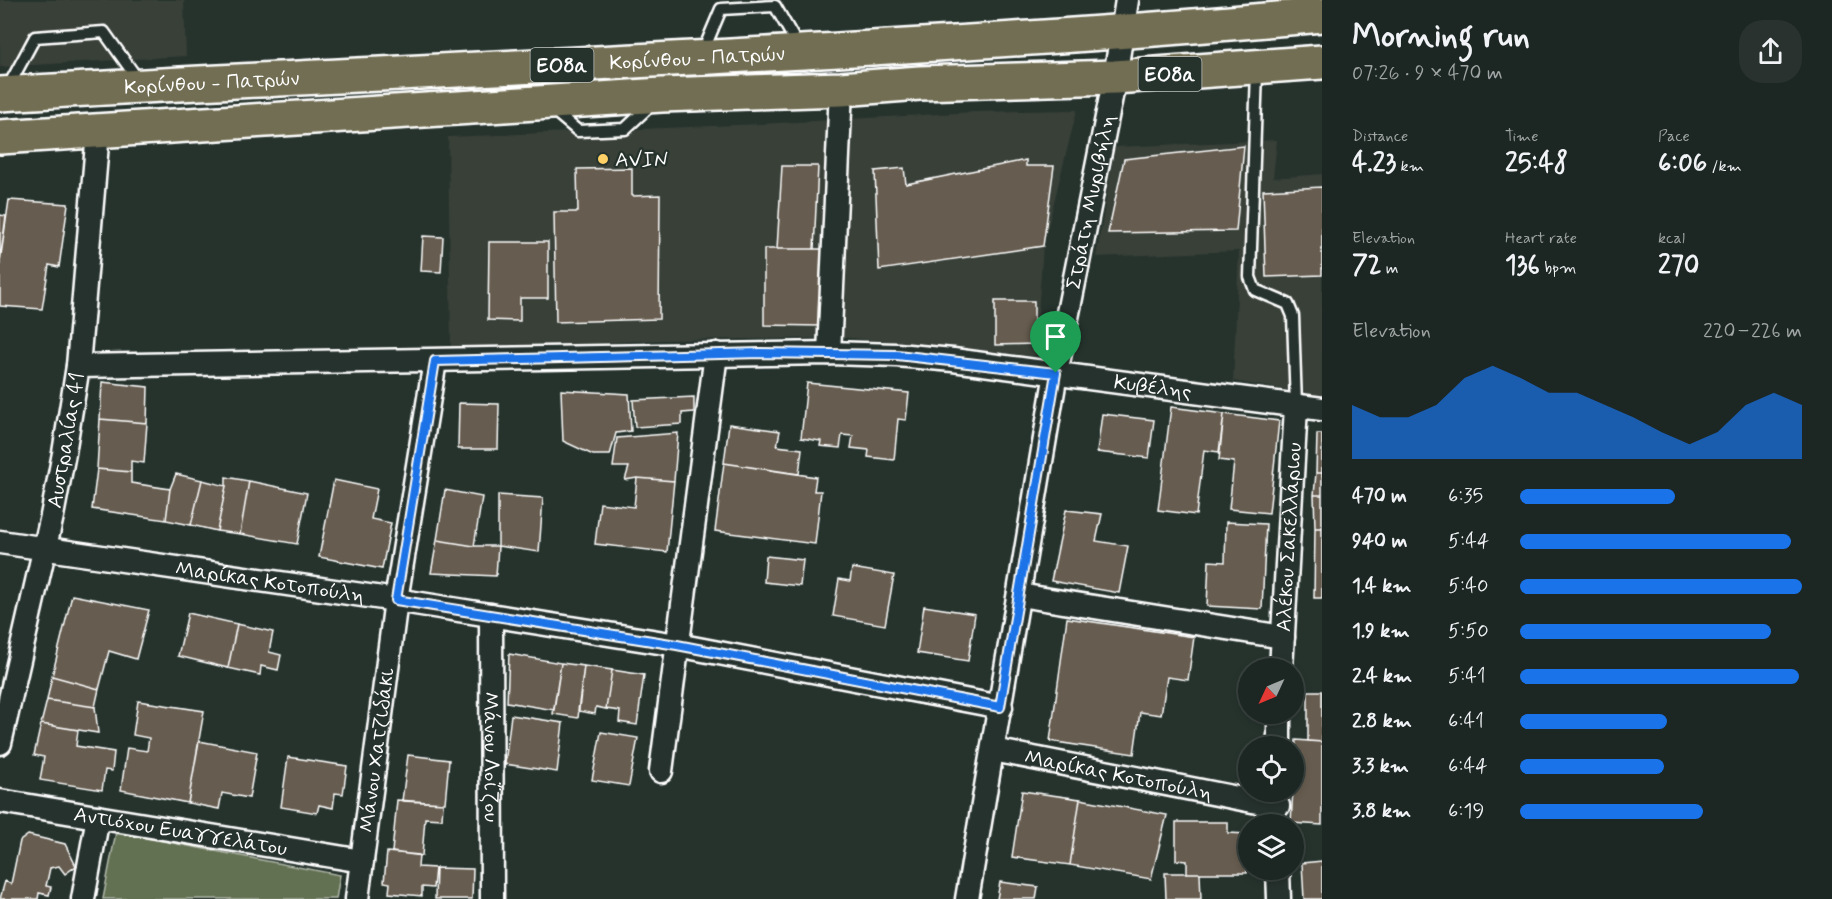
<!DOCTYPE html>
<meta charset="utf-8">
<style>
:root{--surface:#1c2622;--page:#29322f;--text:#f1f3f6;--muted:#a0a5a5;--line:#3a4340;--accent:#1a73e8}
body{margin:0;font-family:Mynerve,sans-serif;background:var(--page);color:var(--text);height:100vh;display:flex;flex-direction:column;font-size:22px;white-space:nowrap}
*{box-sizing:border-box;margin:0}
p{font-size:20px;color:var(--muted)}
.icon{flex:none;width:33px;height:33px;fill:none;stroke:currentColor;stroke-width:2;stroke-linecap:round;stroke-linejoin:round}
.map{position:relative;flex:1;overflow:hidden}
.details{display:flex;flex-direction:column;background:var(--surface);width:510px}
.details>*{flex:none}
.needle{width:39px;rotate:226deg}
.controls{position:absolute;left:1238px;top:658px;display:grid;gap:12px}
.controls a{display:grid;place-items:center;width:66px;height:66px;border-radius:50%;background:var(--surface);box-shadow:0 3px 9px #0003,0 0 0 2px var(--line);font-size:30px}
.pin{position:absolute;display:grid;place-items:center;width:51px;height:51px;color:#fff;margin:-62px -26px;border-radius:50% 50% 50% 0;rotate:-45deg;box-shadow:0 0 6px #0007}
.pin .icon{rotate:45deg}
.round{display:grid;place-items:center;flex:none;width:63px;height:63px;border-radius:24px;background:var(--page)}
.overview{display:flex;align-items:center;justify-content:space-between;height:102px;padding:0 30px}
h1{font-size:33px;font-weight:700;line-height:45px}
.metrics{display:grid;grid-template-columns:repeat(3,1fr);gap:9px;height:102px;padding:6px 30px}
.metrics div{display:grid;align-content:center}
.metrics b{font-size:26px;font-weight:700}
.metrics small{font-size:16px;font-weight:400}
.metrics p{font-size:16px}
.chart{height:168px;padding:12px 30px}
.chart p{display:flex;justify-content:space-between}
.chart svg{width:100%;height:108px;margin-top:6px;fill:var(--accent);opacity:.7}
ul{padding:0 30px;list-style:none;font-size:20px}
li{display:grid;grid-template-columns:96px 72px 1fr;align-items:center;height:45px}
li i{height:15px;border-radius:8px;background:var(--accent)}
main{display:flex;flex:1;min-height:0}
.map>svg:first-child{display:block}
.built{fill:#393f38}
.green{fill:#637153;stroke:#b1b8a9;stroke-width:1.5}
.building{fill:#665c50;stroke:#fff;stroke-width:1.5}
.lines{fill:none;stroke-linecap:round;stroke-linejoin:round}
.lane-casing{stroke:#fff;stroke-width:15}
.street-casing{stroke:#fff;stroke-width:27}
.highway-casing{stroke:#fff;stroke-width:38}
.lane{stroke:#26332d;stroke-width:10}
.street{stroke:#26332d;stroke-width:22}
.highway{stroke:#726e52;stroke-width:33}
.route-casing{stroke:#fff;stroke-width:12}
.route{stroke:#1a73e8;stroke-width:8}
.poi-dot{fill:#ffd166;stroke:#26332d;stroke-width:2}
.labels{text-anchor:middle;stroke-width:4.5;stroke-linejoin:round;paint-order:stroke}
.shield{fill:#26332d;stroke:#bec2c0;stroke-width:1.5}
.shield-label{font-size:20px;font-weight:bold;fill:#fff}
.street-label{font-size:21px;fill:#fff;stroke:#26332d}
.poi-label{font-size:21px;fill:#fff;stroke:#26332d;text-anchor:start}
</style>
<main>
<div class="map">
<svg width="1322" height="899" viewBox="0 0 1322 899">
<rect width="100%" height="100%" fill="#26332d"/>
<filter id="ink" filterUnits="userSpaceOnUse"><feTurbulence type="fractalNoise" baseFrequency=".0167" numOctaves="2"/><feDisplacementMap in="SourceGraphic" scale="12" xChannelSelector="R" yChannelSelector="G"/><feConvolveMatrix kernelMatrix="1 2 1 2 8 2 1 2 1" color-interpolation-filters="sRGB"/></filter>
<g filter="url(#ink)">
<!-- built -->
<path class="built" d="M0,0H184L186,56L0,67Z
M1077,110L1043,246L1035,356L850,338L662,340L451,350L448,137L760,124L975,112Z
M1277,140L1273,178L1322,174V396L1233,381L1239,251L1096,257L1115,147Z"/>
<!-- green -->
<path class="green" d="M116,832L340,875L336,899H103Z"/>
<!-- building -->
<path class="building" d="M1244,146L1236,231L1108,233L1124,159Z
M1026,160V166H1054L1043,246L879,270L875,171L904,168L906,184Z
M782,166H818L814,249H777Z
M632,168V196L660,195L659,319L556,322L554,212H578L577,169Z
M1322,187V275L1266,277L1263,190Z
M9,200L68,204L59,267L49,265L42,309L0,306V262Z
M0,215L6,216L0,262Z
M423,236L443,237L441,272L421,271Z
M489,242H548V298H520V321L488,320Z
M764,249H823L819,326L764,325Z
M995,301H1034V344L995,345Z
M102,382L148,387L147,423L100,419Z
M807,383L909,393L906,420L898,419L894,460L868,457L869,450L851,448L853,436L842,435L840,448L820,446L821,441L801,438Z
M561,390L629,394L631,431L616,433L610,455H593L563,441Z
M694,397V412L682,413V424L635,427L633,400Z
M459,403L499,404L498,449H458Z
M1171,407L1224,414L1219,452L1204,450L1196,515L1158,510Z
M1102,414L1154,420L1149,458L1097,452Z
M1224,414L1279,421L1269,513L1229,509L1234,462L1219,460Z
M100,419L147,423L144,463L131,461V472L97,469Z
M729,424L780,431L777,446L802,449L799,474L724,463Z
M678,433L674,481L637,478L625,480L629,467H613L617,438Z
M1317,434H1322V473H1316Z
M724,463L816,477L814,491H821L815,544L715,531Z
M97,469L131,472V483L170,489L166,520L92,509Z
M1316,473H1322V495H1314Z
M176,474L202,480L191,525L166,520L170,489Z
M226,477L249,481L240,534L217,531L226,486Z
M637,478L674,481L667,552L595,544L600,503L634,507Z
M202,480L226,486L217,531L191,525Z
M334,480L377,489L371,519L391,523L382,569L319,557Z
M249,481L307,493L297,544L240,534Z
M445,490L482,497L474,546L437,540Z
M498,495L543,498L539,552L498,546Z
M1314,495H1322V528H1315Z
M1066,510L1102,514L1096,541L1128,546L1119,593L1051,581Z
M1226,522L1266,524L1262,609L1207,606L1209,561L1225,562Z
M1315,528H1322V598H1314Z
M437,540L474,546H498L496,576L431,573Z
M766,556L803,560L800,586L764,582Z
M852,568L894,575L885,625L833,616L839,579L850,581Z
M72,595L149,610L136,659L109,651L99,689L52,676Z
M924,606L975,614L968,661L917,653Z
M188,613L237,624L228,668L178,656Z
M1067,618L1194,637L1188,680L1167,677L1161,715L1140,712L1134,754L1050,741Z
M237,624L273,632L269,652L281,655L278,670L261,666L260,675L228,668Z
M509,654L561,663L554,710L507,702Z
M561,663L584,666L578,718L553,714Z
M584,666L612,670L606,709L596,707L595,714L578,711Z
M612,670L644,675L637,725L619,722L620,711L606,709Z
M52,676L99,689L95,707L47,700Z
M1308,691H1322V742L1308,741Z
M47,700L95,707L98,733L41,724Z
M138,701L204,711L188,803L121,790L127,748L147,751L149,738L133,735Z
M511,715L563,723L557,772L505,764Z
M41,724L78,730L76,746L114,752L112,771L105,770L102,790L40,780L44,757L34,755Z
M601,732L638,738L629,786L592,780Z
M1296,740L1322,742V825L1291,823Z
M199,741L257,752L249,798L222,793L219,809L188,803Z
M408,755L449,760L445,803L402,801Z
M288,757L347,766L343,794L335,793L333,808L319,805L317,813L281,807Z
M1022,791L1080,799L1070,865L1012,857Z
M1080,799L1167,815L1151,879L1070,865Z
M397,800L443,803L442,819L425,818L422,856L392,852Z
M1176,822H1228V833L1247,834V873H1187V861L1176,860Z
M28,835L65,844L76,866L65,874L59,866L50,868L46,886L51,887L49,895L39,893L38,899H0L5,881L11,884L20,841Z
M387,852L419,855L418,867L435,868L433,888L422,887V896L389,893L390,883L384,882Z
M1322,861V899H1304L1302,863Z
M436,868L473,869L472,899H435Z
M1165,873H1200L1201,899H1166Z
M1000,882L1038,887L1036,899H997Z"/>
<g class="lines">
<!-- lane casing -->
<g class="lane-casing">
<path id="lane" d="M702,54L721,9L775,6L798,46
M1257,71L1250,277L1255,290L1288,304L1293,316L1296,406
M7,89L35,37L104,32L139,81
M553,110L578,131L625,129L652,104"/>
</g>
<!-- street casing -->
<g class="street-casing">
<g id="street">
<path d="M829,353L841,89"/>
<path id="s1" d="M78,366L829,353L897,355L953,360L1322,409"/>
<path id="s2" d="M0,542L396,600L677,645L1001,707"/>
<path d="M1019,595L1283,637"/>
<path id="s3" d="M491,615L492,899"/>
<path id="s4" d="M1281,669L1296,407"/>
<path id="s5" d="M0,743L52,516L64,453L78,366L98,132"/>
<path d="M1279,747V714"/>
<path id="s6" d="M993,750L1278,806"/>
<path d="M661,771L716,354"/>
<path id="s7" d="M0,801L362,861"/>
<path d="M1278,870L1279,899"/>
<path d="M83,899L98,817"/>
<path id="s8" d="M357,899L396,600L435,361"/>
<path id="s9" d="M967,899L1056,373L1115,77L1127,0"/>
</g>
</g>
<!-- highway casing -->
<g class="highway-casing">
<g id="highway">
<path id="s10" d="M0,94C441,68 882,55 1322,15"/>
<path d="M0,137L662,95L841,89L920,83L1115,77L1322,62"/>
</g>
</g>
<!-- lane -->
<use href="#lane" class="lane"/>
<!-- street -->
<use href="#street" class="street"/>
<!-- highway -->
<use href="#highway" class="highway"/>
</g>
</g>
<g class="lines" filter="url(#ink)">
<!-- route casing -->
<g class="route-casing">
<path id="route" d="M761,353L897,355L1056,373L1000,707L677,645L396,600L435,361Z"/>
</g>
<!-- route -->
<use href="#route" class="route"/>
</g>
<!-- markers -->
<circle class="poi-dot" cx="603" cy="159" r="6"/>
<g class="labels">
<!-- shield labels -->
<g class="shield">
<rect x="530.5" y="48" width="63" height="34" rx="4.5"/>
<rect x="1138.5" y="57" width="63" height="34" rx="4.5"/>
</g>
<g class="shield-label">
<text x="562" y="72">ΕΟ8α</text>
<text x="1170" y="81">ΕΟ8α</text>
</g>
<!-- street labels -->
<g class="street-label">
<text dy="7" stroke="none"><textPath href="#s10" startOffset="698">Κορίνθου - Πατρών</textPath></text>
<text dy="7" stroke="none"><textPath href="#s10" startOffset="212">Κορίνθου - Πατρών</textPath></text>
<text dy="7" stroke="none"><textPath href="#s9" startOffset="708">Στράτη Μυριβήλη</textPath></text>
<text dy="7" stroke="none"><textPath href="#s1" startOffset="1077">Κυβέλης</textPath></text>
<text dy="7" stroke="none"><textPath href="#s5" startOffset="310">Αυστραλίας 41</textPath></text>
<text dy="7" stroke="none"><textPath href="#s4" startOffset="132">Αλέκου Σακελλάριου</textPath></text>
<text dy="7" stroke="none"><textPath href="#s2" startOffset="273">Μαρίκας Κοτοπούλη</textPath></text>
<text dy="7" stroke="none"><textPath href="#s8" startOffset="150">Μάνου Χατζιδάκι</textPath></text>
<text dy="7" stroke="none"><textPath href="#s3" startOffset="142">Μάνου Λοΐζου</textPath></text>
<text dy="7" stroke="none"><textPath href="#s6" startOffset="128">Μαρίκας Κοτοπούλη</textPath></text>
<text dy="7" stroke="none"><textPath href="#s7" startOffset="183">Αντιόχου Ευαγγελάτου</textPath></text>
</g>
<!-- poi labels -->
<g class="poi-label">
<text x="615" y="166">AVIN</text>
</g>
</g>
</svg>
<div class="controls">
<a><svg class="needle" viewBox="-14 -14 28 28"><path d="M0-13l5 13h-10z" fill="#e53935"/><path d="M0 13l5-13h-10z" fill="#a0a5a5"/></svg></a>
<a><svg class="icon" aria-label="locate" viewBox="0 0 24 24"><circle cx="12" cy="12" r="6"/><path d="M12 2v4M12 18v4M2 12h4M18 12h4"/></svg></a>
<a><svg class="icon" aria-label="layers" viewBox="0 0 24 24"><path d="M12 4l9 5-9 5-9-5zM3 14l9 5 9-5"/></svg></a>
</div>
<div class="pin" style="left:1056px;top:373px;background:#1e9e55"><svg class="icon" aria-label="arrive" viewBox="0 0 24 24"><path d="M6 21V4h12l-3 4 3 4H6"/></svg></div>
</div>
<section class="details">
<div class="overview"><div><h1>Morning run</h1><p>07:26 · 9 × 470 m</p></div><a class="round"><svg class="icon" aria-label="share" viewBox="0 0 24 24"><path d="M12 15V3M7 8l5-5 5 5M5 13v7h14v-7"/></svg></a></div>
<div class="metrics">
<div><p>Distance</p><b>4.23<small> km</small></b></div>
<div><p>Time</p><b>25:48</b></div>
<div><p>Pace</p><b>6:06<small> /km</small></b></div>
</div>
<div class="metrics">
<div><p>Elevation</p><b>72<small> m</small></b></div>
<div><p>Heart rate</p><b>136<small> bpm</small></b></div>
<div><p>kcal</p><b>270</b></div>
</div>
<div class="chart"><p><span>Elevation</span>220–226 m</p>
<svg viewBox="0 0 160 44" preserveAspectRatio="none"><path d="M0 44V22L10 27L20 27L30 22L40 11L50 6L60 11L70 17L80 17L90 22L100 27L110 33L120 38L130 33L140 22L150 17L160 22V44z"/></svg>
</div>
<ul>
<li><b>470 m</b>6:35<i style="width:55%"></i></li>
<li><b>940 m</b>5:44<i style="width:96%"></i></li>
<li><b>1.4 km</b>5:40<i style="width:100%"></i></li>
<li><b>1.9 km</b>5:50<i style="width:89%"></i></li>
<li><b>2.4 km</b>5:41<i style="width:99%"></i></li>
<li><b>2.8 km</b>6:41<i style="width:52%"></i></li>
<li><b>3.3 km</b>6:44<i style="width:51%"></i></li>
<li><b>3.8 km</b>6:19<i style="width:65%"></i></li>
</ul>
</section>
</main>
